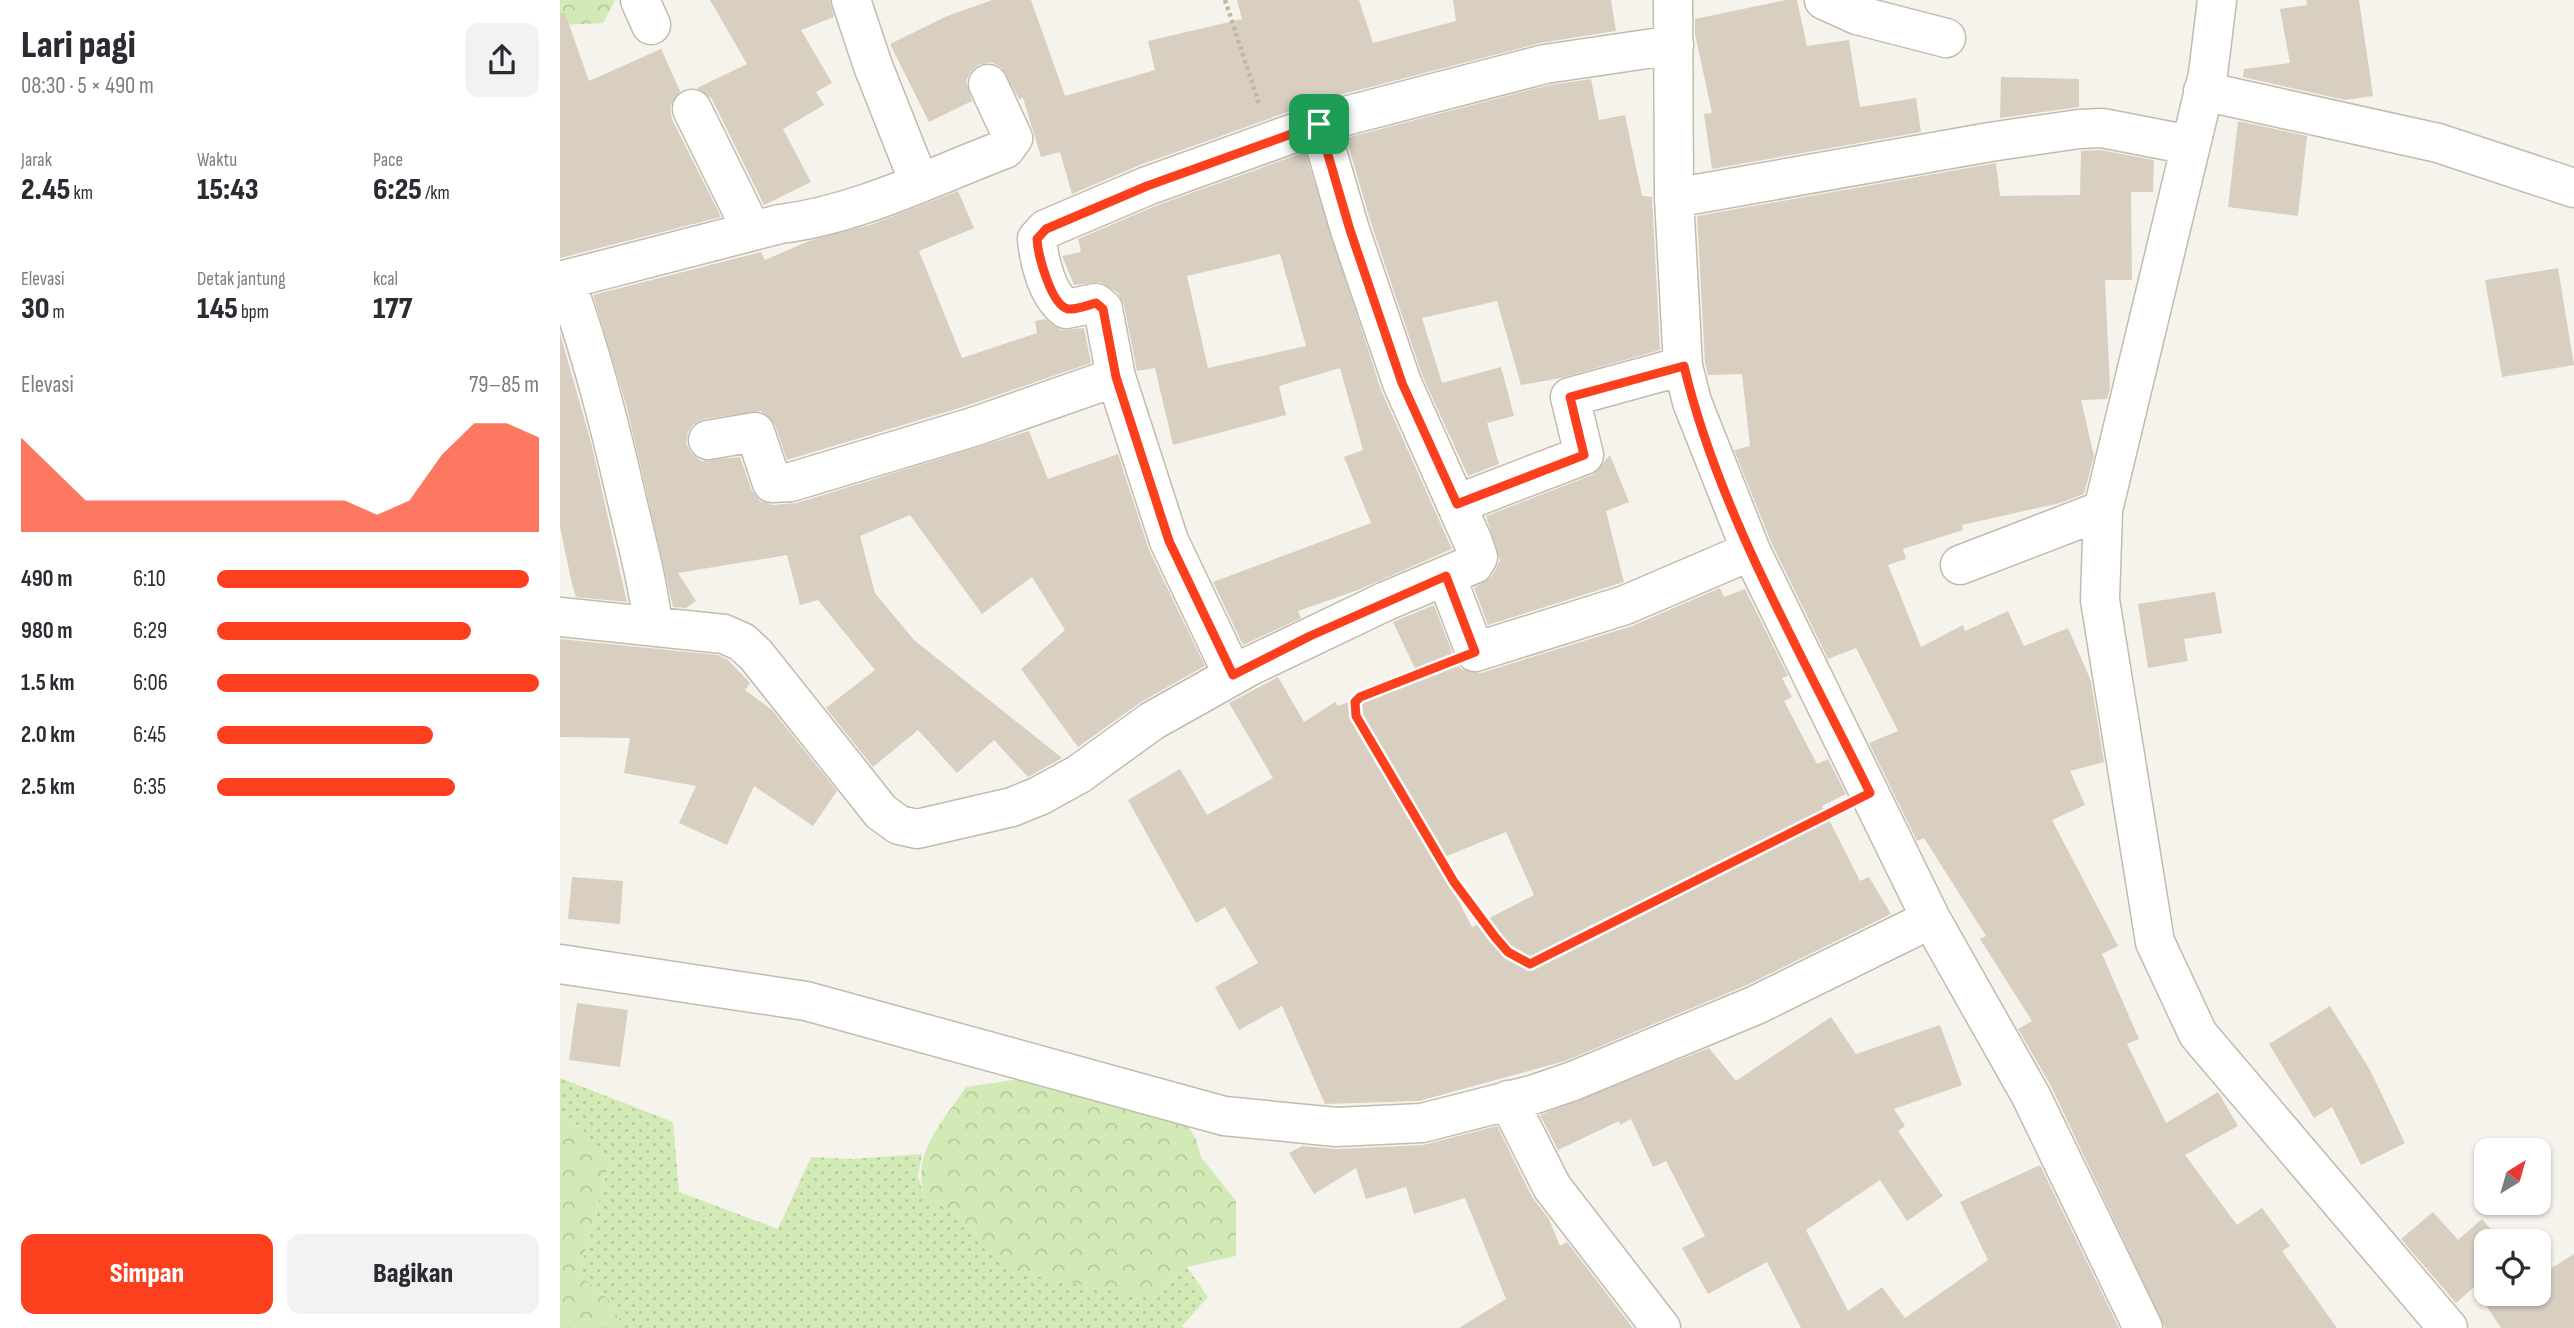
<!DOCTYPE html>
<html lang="id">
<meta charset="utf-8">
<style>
:root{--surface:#fff;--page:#f2f2f3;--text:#2b2b33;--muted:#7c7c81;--accent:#fc3f1d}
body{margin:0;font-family:"Sofia Sans Condensed",sans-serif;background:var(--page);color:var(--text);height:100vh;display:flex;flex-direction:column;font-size:26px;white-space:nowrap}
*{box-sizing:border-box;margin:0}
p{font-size:23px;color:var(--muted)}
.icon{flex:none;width:38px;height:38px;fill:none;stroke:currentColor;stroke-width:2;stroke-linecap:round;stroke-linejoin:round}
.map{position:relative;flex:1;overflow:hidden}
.details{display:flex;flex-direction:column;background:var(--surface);width:560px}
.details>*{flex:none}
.needle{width:46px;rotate:37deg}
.fabs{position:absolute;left:1914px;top:1138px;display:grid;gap:14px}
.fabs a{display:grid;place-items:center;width:77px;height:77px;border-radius:14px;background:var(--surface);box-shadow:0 2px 5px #0004;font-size:35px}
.pin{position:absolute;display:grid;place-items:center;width:60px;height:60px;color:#fff;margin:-30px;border-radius:14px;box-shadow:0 4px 10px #0006}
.round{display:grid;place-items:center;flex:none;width:74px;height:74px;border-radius:14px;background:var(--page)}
.summary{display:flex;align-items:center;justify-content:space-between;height:119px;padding:0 21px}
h1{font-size:38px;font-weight:800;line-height:52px}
.metrics{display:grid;grid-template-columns:repeat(3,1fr);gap:10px;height:119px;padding:7px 21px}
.metrics div{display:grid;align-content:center}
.metrics b{font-size:30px;font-weight:800}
.metrics small{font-size:19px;font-weight:400}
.metrics p{font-size:19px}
.chart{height:196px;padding:14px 21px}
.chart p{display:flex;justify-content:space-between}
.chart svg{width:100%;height:126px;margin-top:7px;fill:var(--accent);opacity:.7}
.primary-button{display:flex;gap:14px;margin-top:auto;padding:14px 21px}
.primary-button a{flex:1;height:80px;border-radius:14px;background:var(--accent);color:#fff;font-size:28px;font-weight:800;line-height:80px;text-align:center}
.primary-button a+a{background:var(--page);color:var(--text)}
ul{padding:0 21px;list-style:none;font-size:23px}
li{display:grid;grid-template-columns:112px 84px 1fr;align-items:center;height:52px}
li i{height:18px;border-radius:9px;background:var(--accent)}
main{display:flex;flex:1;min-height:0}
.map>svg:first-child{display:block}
.grass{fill:url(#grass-dots)}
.forest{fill:url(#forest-crowns)}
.building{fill:#d8cfc1;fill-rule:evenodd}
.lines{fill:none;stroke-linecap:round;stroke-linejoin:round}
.minor-casing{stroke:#c2bbae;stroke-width:41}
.path{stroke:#c4b79f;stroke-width:4.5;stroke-dasharray:3.5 3.5;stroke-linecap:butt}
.minor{stroke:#fff;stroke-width:38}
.route-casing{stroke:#fff;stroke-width:14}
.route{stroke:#fc3f1d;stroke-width:9}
</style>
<main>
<section class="details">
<div class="summary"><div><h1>Lari pagi</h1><p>08:30 · 5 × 490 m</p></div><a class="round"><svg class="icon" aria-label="share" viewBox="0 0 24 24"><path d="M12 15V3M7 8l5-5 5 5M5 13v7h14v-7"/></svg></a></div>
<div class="metrics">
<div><p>Jarak</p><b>2.45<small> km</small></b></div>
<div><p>Waktu</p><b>15:43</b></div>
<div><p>Pace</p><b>6:25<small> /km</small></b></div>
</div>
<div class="metrics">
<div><p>Elevasi</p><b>30<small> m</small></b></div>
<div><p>Detak jantung</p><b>145<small> bpm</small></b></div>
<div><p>kcal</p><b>177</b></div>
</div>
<div class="chart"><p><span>Elevasi</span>79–85 m</p>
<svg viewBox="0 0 160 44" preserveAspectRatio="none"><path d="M0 44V11L10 22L20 33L30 33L40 33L50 33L60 33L70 33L80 33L90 33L100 33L110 38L120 33L130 17L140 6L150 6L160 11V44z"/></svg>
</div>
<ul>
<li><b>490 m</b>6:10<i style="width:97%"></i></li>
<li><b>980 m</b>6:29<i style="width:79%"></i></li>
<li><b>1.5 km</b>6:06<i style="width:100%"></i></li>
<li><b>2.0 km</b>6:45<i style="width:67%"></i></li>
<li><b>2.5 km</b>6:35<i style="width:74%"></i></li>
</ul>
<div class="primary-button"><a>Simpan</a><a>Bagikan</a></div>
</section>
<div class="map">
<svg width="2014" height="1328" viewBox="0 0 2014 1328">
<defs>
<pattern id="grass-dots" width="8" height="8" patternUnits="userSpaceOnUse" patternTransform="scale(1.75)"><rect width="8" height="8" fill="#d2eab5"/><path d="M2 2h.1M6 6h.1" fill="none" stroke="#b6ca9c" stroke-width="1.8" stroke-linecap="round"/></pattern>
<pattern id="forest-crowns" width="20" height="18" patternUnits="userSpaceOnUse" patternTransform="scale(1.75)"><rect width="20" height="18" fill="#d2eab5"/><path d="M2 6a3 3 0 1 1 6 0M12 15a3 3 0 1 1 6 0" fill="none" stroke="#b6ca9c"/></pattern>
</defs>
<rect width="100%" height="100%" fill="#f6f3ec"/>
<!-- grass -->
<path class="grass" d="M0,1078L113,1122L119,1192L218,1229L251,1157L291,1159L362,1154L358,1176L364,1196L398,1214L424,1248L597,1292L627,1267L648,1297L622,1326L624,1328H63L50,1301L19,1274L49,1164L23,1130L0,1115Z"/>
<!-- forest -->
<path class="forest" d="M0,0H55L43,23L0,25Z
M460,1079L609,1094L636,1139L641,1157L676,1201V1256L627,1267L597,1292L576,1295L455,1272L424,1248L398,1214L364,1196C352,1151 382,1123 406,1087Z
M0,1115L23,1130L49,1163L19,1274L50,1301L63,1328H0Z"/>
<!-- building -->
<path class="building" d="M150,0H270L274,17L241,30L272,83L256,92L264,105L223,129L251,182L204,205L152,99L137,88L187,64Z
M432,0H471L505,96L595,70L588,41L682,19L677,0H799L813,43L896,21L893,0H1051L1056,31L980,43L764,99L580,165L512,194L500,152L481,157L463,98L459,99L441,67L431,62L418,65L411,71L406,81L412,101L369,122L330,44L385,17Z
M1226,0H1237L1247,46L1289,40L1300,107L1356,98L1361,132L1152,169L1144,114L1152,113L1135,34V19Z
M1746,0H1799L1813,96L1785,100L1683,77L1684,69L1730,63L1720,9L1747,5Z
M0,13H5L29,81L101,49L120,91L110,107L112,119L161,217L0,258Z
M1441,77L1519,79V107L1440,118Z
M1031,79L1039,120L1065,115L1082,196L1092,197L1100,350L1001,378L961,385L937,301L862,318L882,383L941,367L954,416L927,423L939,464L908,476L862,375L811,223L786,138L989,85Z
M1678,121L1747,136L1738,216L1668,207Z
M1540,150L1594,160L1593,192H1571L1572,280H1545L1550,389L1547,399L1521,400L1534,456L1524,494L1500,503L1402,525L1403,530L1343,549L1346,559L1328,565L1361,647L1403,625L1405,631L1448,611L1464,646L1508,628L1531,681L1544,762L1510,771L1525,805L1492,820L1558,946L1542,954L1579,1039L1567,1044L1606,1123L1658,1092L1678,1126L1625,1155L1677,1225L1702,1208L1730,1246L1722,1251L1777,1328H1605L1491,1086L1458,1029L1472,1021L1420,939L1426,936L1364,838L1357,841L1309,743L1338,731L1296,648L1268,659L1211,542L1174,450L1190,446L1182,374L1148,375L1145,363L1137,216L1436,163L1440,196L1520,195L1521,151Z
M745,152L821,390L892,549L798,590L738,611L741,618L683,645L653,582L811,523L784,457L803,450L780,368L719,386L726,415L613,445L595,368L577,371L564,305L558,293L541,282L514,285L502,256L521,252L518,239L595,206ZM720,254L746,346L648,368L627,276Z
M398,191L414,228L359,251L402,358L477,333L475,321L485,319L501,330L524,328L531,363L406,406L227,460L215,425L201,411L144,419L134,424L128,432L126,443L131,453L141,461L180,457L192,491L200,501L213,505L237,503L469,431L488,479L558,454L589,550L645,666L581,702L518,747L461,669L505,630L472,577L422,614L350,515L300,536L315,593L354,640L502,758L468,777L434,740L397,773L358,730L313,767L266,708L315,670L258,600L240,605L227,555L118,573L136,601L126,608L113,607L67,408L33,295L201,252L205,260L249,241L313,224Z
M1998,268L2014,365L1942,377L1925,280Z
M0,333L32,446L67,602L16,597L12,584L0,527Z
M1050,455L1069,502L1046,511L1064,582L928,625L914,588L932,576L940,560L926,516L1032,475Z
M1160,588L1164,597L1185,589L1228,676L1222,678L1232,697L1224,701L1257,764L1268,759L1286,794L1262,806L1300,881L1309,877L1331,914L1187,985L1005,1061L859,1101L765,1104L722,1006L679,1030L655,987L698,963L665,907L636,923L568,800L620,769L647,815L713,778L669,703L718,677L744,722L775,702L778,706L859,677L833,622L874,605L895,660L901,669L921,673L1072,626ZM946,832L974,895L912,927L877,860Z
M1655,592L1662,633L1624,639L1628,661L1588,668L1578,604Z
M0,639L158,655L168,660L190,683L185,690L212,710L277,791L253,826L194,786L167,845L119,823L136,786L64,773L70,738L0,737Z
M12,877L63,881L60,924L8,919Z
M17,1003L68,1010L60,1067L9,1060Z
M1770,1006L1810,1070L1845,1143L1801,1165L1772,1107L1754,1118L1709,1044Z
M1271,1017L1296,1054L1380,1025L1402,1085L1334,1109L1345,1126L1338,1131L1383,1196L1347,1221L1320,1180L1246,1230L1288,1311L1322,1287L1345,1318L1428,1260L1400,1202L1480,1165L1559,1328H1241L1207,1262L1148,1294L1122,1248L1145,1236L1106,1161L1093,1167L1071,1119L1060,1125L1059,1121L998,1150L980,1115L1149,1048L1176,1081Z
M937,1126L972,1197L989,1219L1000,1246L1007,1242L1073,1328H899L946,1299L905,1198L854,1214L846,1187L806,1199L796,1168L754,1194L729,1153L742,1146L777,1149L863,1145Z
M1873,1212L1898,1240L1922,1219L1941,1241H1927V1293H1979V1276L2014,1254V1328H1941L1914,1287L1896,1303L1841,1239Z"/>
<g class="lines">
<!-- minor casing -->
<g class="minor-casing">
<path id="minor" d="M80,0L91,25
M291,0L313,66L359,182
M1113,0L1114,198L1123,366L1132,402L1191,551L1371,919L1471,1096L1583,1328
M1264,0L1297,15L1386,38
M1657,0L1648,74L1543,510L1540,600L1595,942L1638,1034L1888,1328
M1643,91L1878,143L2014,188
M132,109L192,231
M1114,198L1430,142L1519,129L1542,128L1630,145
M5,280C31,351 49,422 66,496C76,539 88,582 93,626
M0,281L220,224C297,215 373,176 445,149L453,138L428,84
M148,440L195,432L212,483L231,482L413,427L556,377
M897,504L1024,455L1010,397L1123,366
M1400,565L1543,510
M886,576L915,652L1065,605L1191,551
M0,617L164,634L182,642L196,655L321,812L339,825L357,829L452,807L479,796L519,774L592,721L690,666L826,601L914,564L918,557L913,542L842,383L790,230L759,124
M673,675L609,541L556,377L543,309L536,303L506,309C487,295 479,261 477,239L486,229L587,186L770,120L985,64L1114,45
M0,964L246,1001L664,1116L776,1127L862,1123L975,1094L1013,1081L1196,1005L1371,919
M948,1100L992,1187L1101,1328"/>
</g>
<!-- path -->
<path class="path" d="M665,0L699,104
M876,667L800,697L795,702L796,716L894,882L935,937L949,952L970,964L1272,812"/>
<!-- minor -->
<use href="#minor" class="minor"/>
</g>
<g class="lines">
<!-- route casing -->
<g class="route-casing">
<path id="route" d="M759,124L790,230L842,383L897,504L1024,455L1010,397L1124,366C1158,511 1244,658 1310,793L970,964L948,952L935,937L894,882L796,716L795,702L800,697L915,652L886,576L750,636L673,675L609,541L556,377L543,309L536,303C528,305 517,310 508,309C491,305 478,255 477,239L486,229L587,186Z"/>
</g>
<!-- route -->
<use href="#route" class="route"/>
</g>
</svg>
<div class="fabs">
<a><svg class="needle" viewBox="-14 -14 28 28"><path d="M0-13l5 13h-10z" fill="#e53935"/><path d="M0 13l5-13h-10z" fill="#7c7c81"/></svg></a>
<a><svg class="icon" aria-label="locate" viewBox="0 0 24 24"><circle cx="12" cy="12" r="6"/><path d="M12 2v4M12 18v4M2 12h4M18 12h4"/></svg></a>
</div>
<div class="pin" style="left:759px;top:124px;background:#1e9e55"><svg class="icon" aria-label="arrive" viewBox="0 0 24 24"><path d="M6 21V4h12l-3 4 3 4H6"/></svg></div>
</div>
</main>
